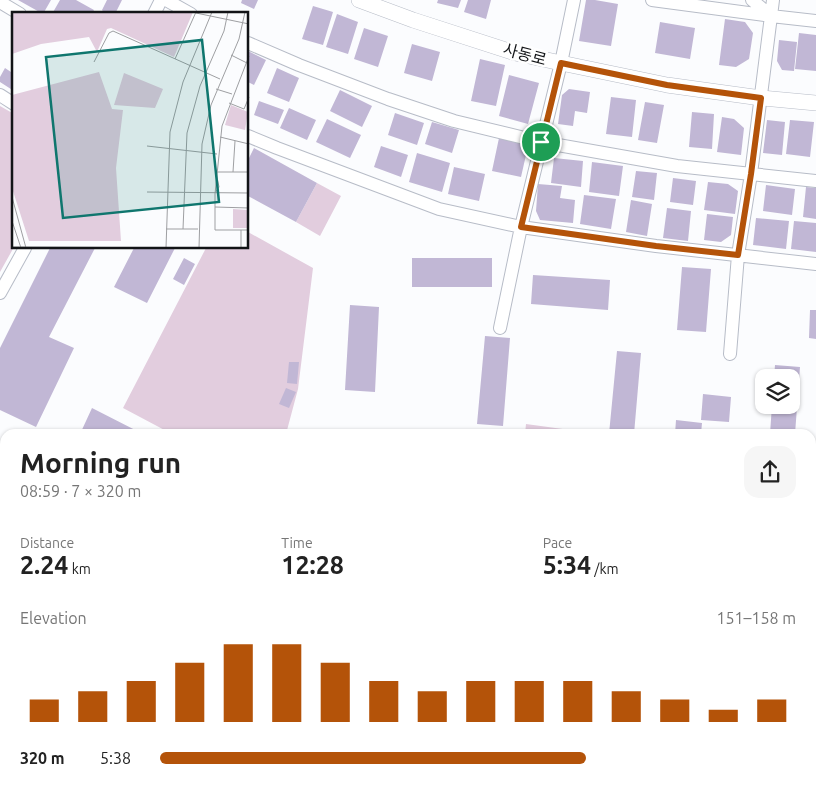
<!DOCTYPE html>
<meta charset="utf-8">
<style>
:root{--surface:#fff;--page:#f6f6f6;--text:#222;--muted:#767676;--accent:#b45309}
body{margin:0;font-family:Ubuntu,"Noto Sans KR",sans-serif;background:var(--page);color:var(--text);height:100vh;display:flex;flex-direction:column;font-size:19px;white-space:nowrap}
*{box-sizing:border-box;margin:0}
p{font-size:16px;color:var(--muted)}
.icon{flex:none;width:28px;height:28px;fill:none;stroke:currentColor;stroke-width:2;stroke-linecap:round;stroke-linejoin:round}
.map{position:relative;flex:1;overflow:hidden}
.details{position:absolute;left:0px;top:429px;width:816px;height:359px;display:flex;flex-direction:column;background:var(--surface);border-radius:15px 15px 0 0;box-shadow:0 1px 4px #0004}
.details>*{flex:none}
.fabs{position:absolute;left:755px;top:369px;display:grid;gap:10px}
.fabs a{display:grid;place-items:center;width:45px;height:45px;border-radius:10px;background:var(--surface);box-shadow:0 1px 4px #0004;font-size:25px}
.pin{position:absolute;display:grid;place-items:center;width:42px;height:42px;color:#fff;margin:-21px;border:2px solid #fff;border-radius:50%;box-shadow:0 1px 5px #0007}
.round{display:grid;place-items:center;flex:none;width:52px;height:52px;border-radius:15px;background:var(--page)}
.head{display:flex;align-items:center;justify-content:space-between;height:85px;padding:0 20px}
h1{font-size:28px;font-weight:700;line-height:38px}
.stats{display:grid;grid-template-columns:repeat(3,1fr);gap:8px;height:85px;padding:5px 20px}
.stats div{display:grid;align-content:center}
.stats b{font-size:25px;font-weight:700}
.stats small{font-size:14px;font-weight:400}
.stats p{font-size:14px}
.chart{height:140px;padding:10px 20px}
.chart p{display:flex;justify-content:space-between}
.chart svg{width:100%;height:90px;margin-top:5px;stroke:var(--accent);stroke-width:6}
ul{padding:0 20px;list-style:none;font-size:16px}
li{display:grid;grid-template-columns:80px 60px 1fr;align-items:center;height:38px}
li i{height:12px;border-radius:6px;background:var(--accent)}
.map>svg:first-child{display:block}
.green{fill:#e2cdde}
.building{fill:#c1b7d5}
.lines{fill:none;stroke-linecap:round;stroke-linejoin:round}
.minor-casing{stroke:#b7bcc7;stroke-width:14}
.tertiary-casing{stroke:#b7bcc7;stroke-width:16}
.minor{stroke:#fff;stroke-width:12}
.tertiary{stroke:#fff;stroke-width:15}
.route-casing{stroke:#fff;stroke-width:10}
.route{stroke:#b45309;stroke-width:6}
.labels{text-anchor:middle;stroke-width:5;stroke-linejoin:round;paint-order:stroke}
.street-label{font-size:16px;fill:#121417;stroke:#fff}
.inset-road{fill:none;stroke:#9e9fa2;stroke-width:1}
.view{fill:#0f766e;fill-opacity:0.15;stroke:#0f766e;stroke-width:2.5}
.inset-edge{fill:none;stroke:#121417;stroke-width:2.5}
</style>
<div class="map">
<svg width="816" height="787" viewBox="0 0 816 787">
<rect width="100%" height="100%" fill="#fbfcfe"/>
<!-- green -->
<path class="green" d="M0,106L14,114V247L0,272Z
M317,183L341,196L320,236L296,222Z
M248,232L313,268L298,389L286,434H172L123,408L206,248H248Z
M526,424L570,430V434H525Z
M811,505H816V787H145L144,783L811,782Z"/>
<!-- building -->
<path class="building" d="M18,0H51L43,14Z
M60,0H76L94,10L92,14H52Z
M107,0H122L115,14H105L102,10Z
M242,0H258L254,9L241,3Z
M438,0H461L458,8L437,3Z
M468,0H491L486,19L464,12Z
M586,0H595L618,4L611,46L579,41Z
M313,6L333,12L323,45L302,39Z
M337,14L358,22L348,54L326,47Z
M725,19L745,22L753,33L749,59L736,67L719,65Z
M660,22L695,28L690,59L655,53Z
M364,28L388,36L378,67L354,59Z
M799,33L816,35V71L795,69Z
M779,40L797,42L794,71L782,70L777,61Z
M412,44L440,52L432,81L404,73Z
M248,51L266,60L254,85L248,82Z
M480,59L505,65L496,106L471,101Z
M5,68L14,74V91L0,82V77Z
M277,68L299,78L289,102L267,93Z
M509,75L539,83L528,124L499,116Z
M569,89L590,92L587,113L575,111L573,126L558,124L562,95Z
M340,90L372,106L362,127L330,111Z
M611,97L636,100L632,137L606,134Z
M259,101L284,110L278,124L254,115Z
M645,102L664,105L657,143L638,140Z
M289,108L316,120L307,140L280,128Z
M692,112L714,114L712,149L689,147Z
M395,113L424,123L417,145L388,135Z
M722,117L734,119L744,128L741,155L717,152Z
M327,119L361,135L350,158L316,142Z
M767,120L785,122L782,155L763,153Z
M790,120L814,122L810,157L786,154Z
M432,122L459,130L452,153L425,144Z
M499,138L520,143L526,155L521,177L492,171Z
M381,146L408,155L401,177L374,167Z
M254,148L317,183L296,222L248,196V160Z
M417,153L450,163L442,192L409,182Z
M554,158L583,161L581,187L551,183Z
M592,162L623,166L619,196L589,192Z
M454,167L485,174L479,201L448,194Z
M636,171L657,173L654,200L632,197Z
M673,178L696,181L693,205L670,202Z
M708,182L728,184L738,191L735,214L704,210Z
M538,184L562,186L560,198L575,200L573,223L540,220L536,211Z
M766,185L795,189L792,215L763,211Z
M806,187L816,188V219L803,217Z
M584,195L616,199L611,229L580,224Z
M631,200L652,204L647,236L626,232Z
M667,208L691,211L688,241L663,238Z
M707,214L733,217L731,235L721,242L704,240Z
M756,218L789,221L786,249L753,245Z
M794,221L816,223V252L791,249Z
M50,248H95L49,337L74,348L36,427L0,410V348Z
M134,248H175L147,303L114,287Z
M184,258L195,264L184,285L173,279Z
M412,258H492V287H412Z
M682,267L711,269L706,332L677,330Z
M533,275L610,280L608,310L531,304Z
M350,305L379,307L375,392L345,390Z
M810,310H816V339L809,338Z
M485,336L510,338L503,426L477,424Z
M617,351L641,353L634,434H609Z
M289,362H299L297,384L287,383Z
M775,365L800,367L795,434H770L772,405H791V378H774Z
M286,388L296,392L289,408L279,404Z
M703,394L731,397L729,422L701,420Z
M92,408L143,434H80Z
M676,420L702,423L701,434H675Z"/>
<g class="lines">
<!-- minor casing -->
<g class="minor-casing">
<path id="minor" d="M166,0L191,14
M652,0L771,16L816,21
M752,0L771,16
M0,2L20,14
M154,14L161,0
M248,43L299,65L388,99L454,121L541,142L677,166L816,181
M0,95L14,104
M248,136L277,148L439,209L521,227L656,246L816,264
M0,293L25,248
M500,328L521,227L561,63L574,0
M730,354L738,255L751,174L773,0
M0,512L5,515"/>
</g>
<!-- tertiary casing -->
<g class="tertiary-casing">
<path id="tertiary" d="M359,0L413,20L515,53L561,63L667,85L761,98L816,103"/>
</g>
<!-- minor -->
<use href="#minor" class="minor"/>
<!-- tertiary -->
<use href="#tertiary" class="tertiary"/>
</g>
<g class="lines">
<!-- route casing -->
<g class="route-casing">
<path id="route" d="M561,63L667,85L761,98L751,174L738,255L656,246L521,227Z"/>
</g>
<!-- route -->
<use href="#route" class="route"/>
</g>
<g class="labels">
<!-- street labels -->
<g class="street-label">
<text transform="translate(525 54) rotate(15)" y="6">사동로</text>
</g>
</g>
<!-- overview -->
<g transform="translate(12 12)">
<rect width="236" height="236" fill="#fbfcfe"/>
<path d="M0,0H181L162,45L99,16L95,17L85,40L77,25L29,32L0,42ZM87,60L100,97L111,98L104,156L109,229H17L0,176V83ZM112,61L151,77L143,96L102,93ZM219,93L236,100L233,118L213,113ZM221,197L236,198V216H221Z" fill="#e2cdde"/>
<path class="inset-road" d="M184,1L237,12M219,43L237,52M237,44L210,114L203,182V218H237M163,47L184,0M82,50L97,21L101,19L208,67M204,77L220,82M217,91L232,97L237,85M208,125L237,132M135,134L205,142M203,160H237M221,160L223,129M135,180L237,181M203,181L207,175L204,160M0,185L14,236M203,195L237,196M0,209L9,236M154,217H186M171,217L175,121L188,74L212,19L216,0M229,218V236M0,235L200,236M154,236L158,120L171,70L200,0M187,236L190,132L199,93L227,27L233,0"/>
<path class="view" d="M190,28L207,190L51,206L34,45Z"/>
<rect width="236" height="236" class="inset-edge"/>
</g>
</svg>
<div class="fabs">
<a><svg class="icon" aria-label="layers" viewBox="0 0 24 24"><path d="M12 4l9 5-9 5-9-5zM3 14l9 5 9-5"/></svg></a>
</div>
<div class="pin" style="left:541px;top:142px;background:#1e9e55"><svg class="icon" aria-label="arrive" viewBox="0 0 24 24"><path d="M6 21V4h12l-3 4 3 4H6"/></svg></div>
<section class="details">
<div class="head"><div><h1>Morning run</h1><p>08:59 · 7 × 320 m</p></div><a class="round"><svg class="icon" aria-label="share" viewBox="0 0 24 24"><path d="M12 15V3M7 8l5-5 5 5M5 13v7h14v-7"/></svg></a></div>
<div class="stats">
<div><p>Distance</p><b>2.24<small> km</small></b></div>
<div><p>Time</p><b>12:28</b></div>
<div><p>Pace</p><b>5:34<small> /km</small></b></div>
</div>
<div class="chart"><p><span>Elevation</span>151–158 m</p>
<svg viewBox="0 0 160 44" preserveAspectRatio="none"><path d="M5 44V33M15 44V29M25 44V24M35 44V15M45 44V6M55 44V6M65 44V15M75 44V24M85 44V29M95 44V24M105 44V24M115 44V24M125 44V29M135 44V33M145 44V38M155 44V33"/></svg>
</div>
<ul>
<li><b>320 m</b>5:38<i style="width:67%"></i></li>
</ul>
</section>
</div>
